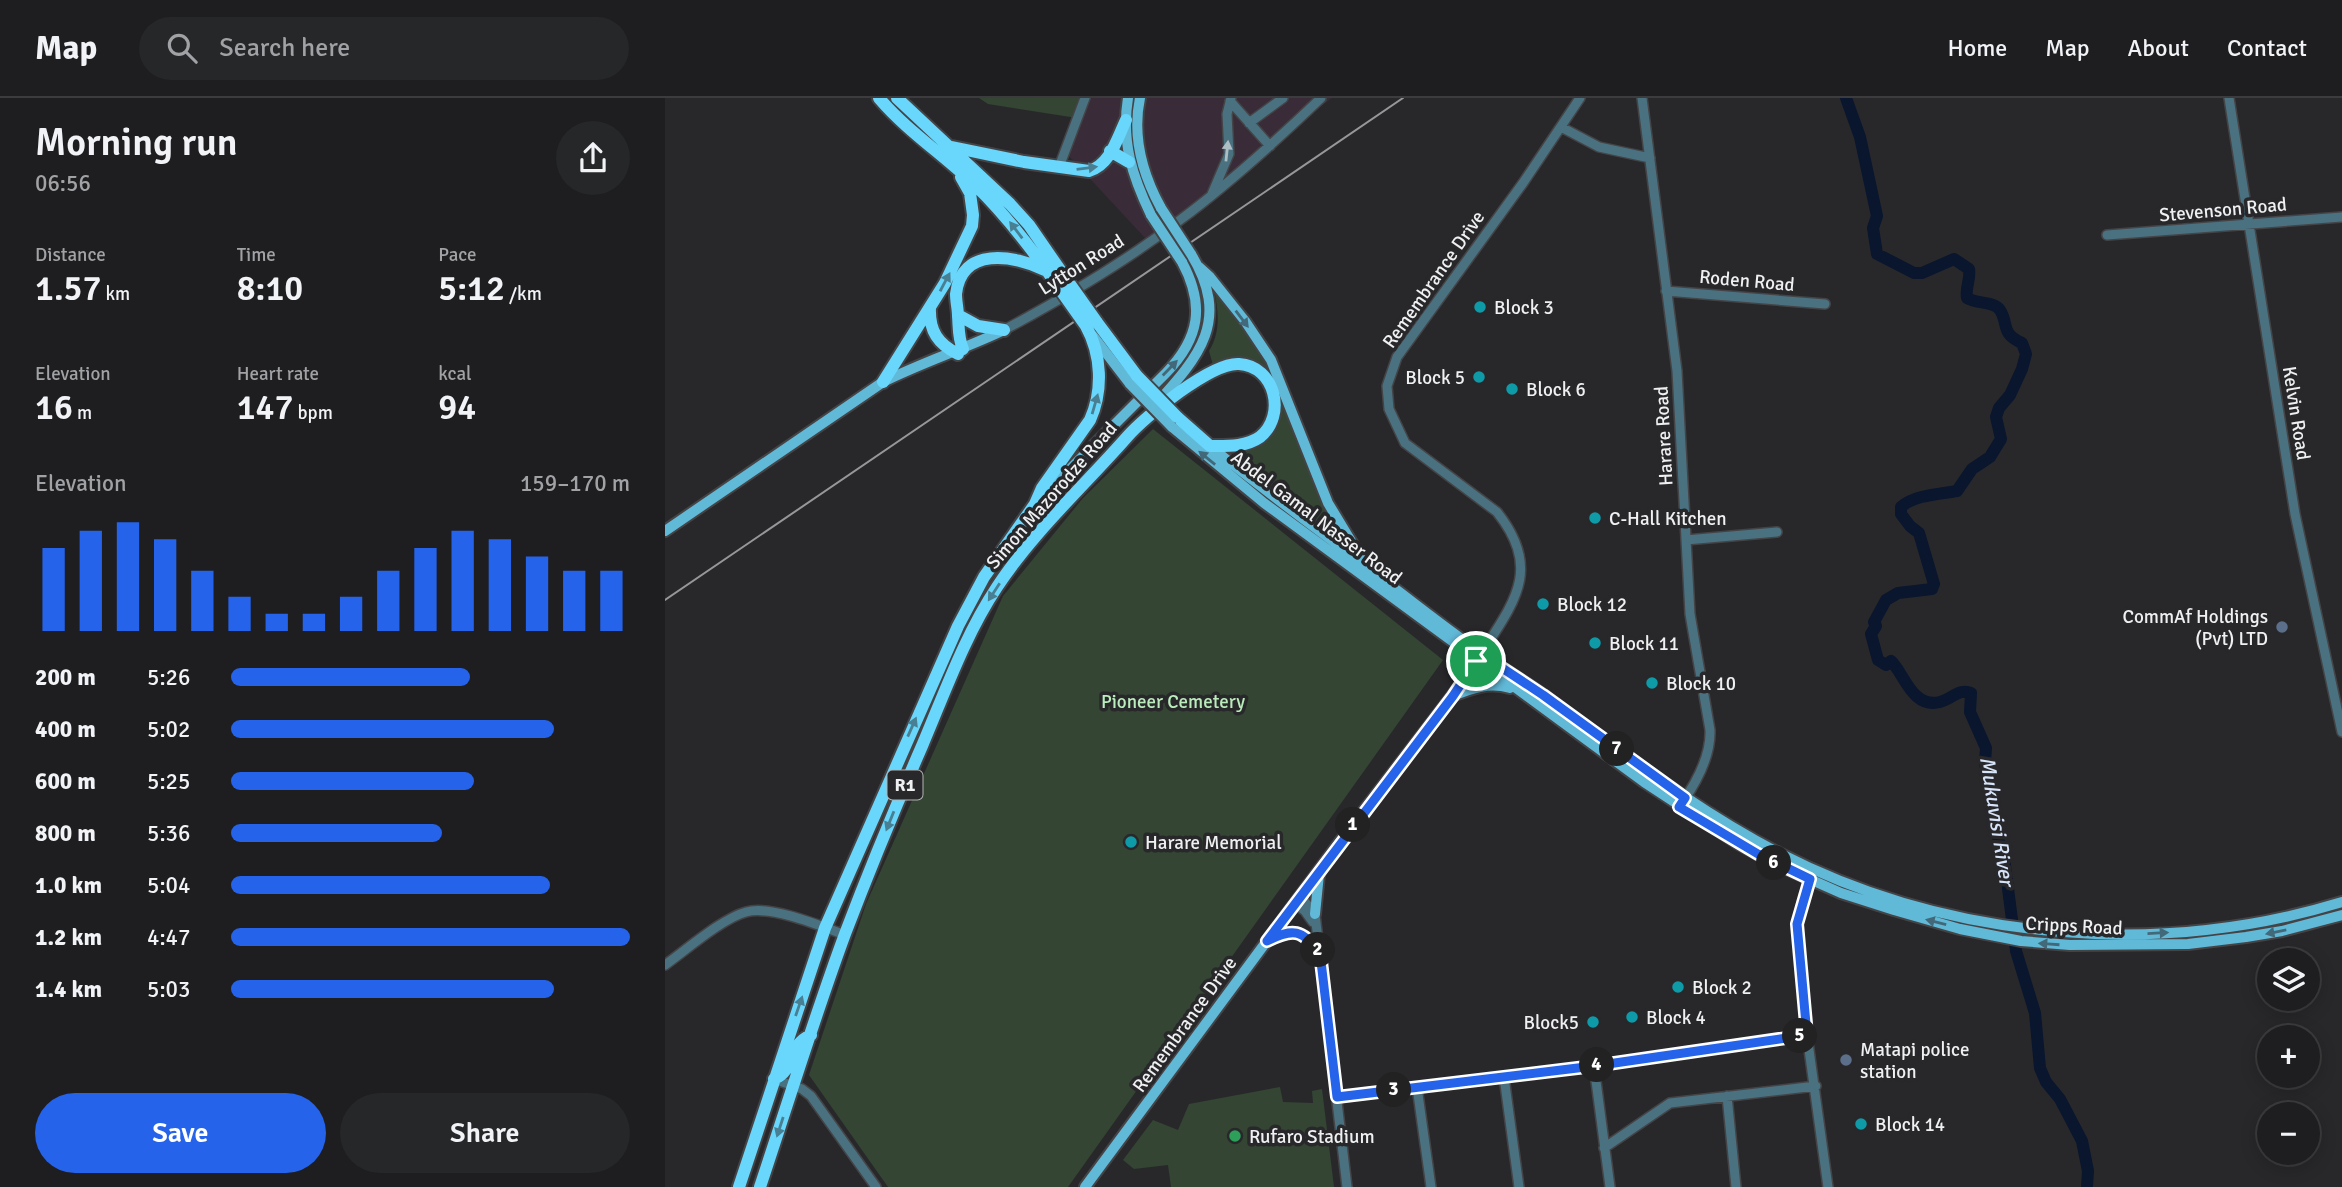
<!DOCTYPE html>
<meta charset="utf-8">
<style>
:root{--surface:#1e1e20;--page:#262729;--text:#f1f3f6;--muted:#a1a2a5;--line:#3c3c3e;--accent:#2563eb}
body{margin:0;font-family:Signika,sans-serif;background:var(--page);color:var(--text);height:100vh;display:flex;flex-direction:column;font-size:26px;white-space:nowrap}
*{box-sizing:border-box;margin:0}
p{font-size:23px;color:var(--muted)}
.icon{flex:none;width:38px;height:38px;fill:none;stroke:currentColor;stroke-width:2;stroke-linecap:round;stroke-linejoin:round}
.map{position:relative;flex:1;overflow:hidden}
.details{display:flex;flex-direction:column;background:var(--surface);width:665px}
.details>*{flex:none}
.controls{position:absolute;left:1592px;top:850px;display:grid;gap:14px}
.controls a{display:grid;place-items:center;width:63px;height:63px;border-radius:50%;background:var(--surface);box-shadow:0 4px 18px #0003,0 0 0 2px var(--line);font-size:35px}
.pin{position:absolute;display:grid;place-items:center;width:60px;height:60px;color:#fff;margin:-30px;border:4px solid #fff;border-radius:50%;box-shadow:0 2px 7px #0007}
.km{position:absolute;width:35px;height:35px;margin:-18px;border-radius:50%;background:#222;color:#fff;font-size:19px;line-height:35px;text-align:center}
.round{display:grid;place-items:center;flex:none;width:74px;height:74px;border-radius:37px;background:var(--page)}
.overview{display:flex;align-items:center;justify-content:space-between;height:119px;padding:0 35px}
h1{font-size:38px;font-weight:600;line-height:52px}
.stats{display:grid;grid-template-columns:repeat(3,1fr);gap:10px;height:119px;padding:7px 35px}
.stats div{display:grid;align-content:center}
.stats b{font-size:35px;font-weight:600}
.stats small{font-size:19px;font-weight:400}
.stats p{font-size:19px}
.chart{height:196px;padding:14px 35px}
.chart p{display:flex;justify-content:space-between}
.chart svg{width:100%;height:126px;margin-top:7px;stroke:var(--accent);stroke-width:6}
.action{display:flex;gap:14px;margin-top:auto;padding:14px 35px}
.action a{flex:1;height:80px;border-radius:42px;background:var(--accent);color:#fff;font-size:28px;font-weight:600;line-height:80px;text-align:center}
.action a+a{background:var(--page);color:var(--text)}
ul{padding:0 35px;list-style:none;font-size:23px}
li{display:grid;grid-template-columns:112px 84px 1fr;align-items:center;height:52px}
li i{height:18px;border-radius:9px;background:var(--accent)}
header{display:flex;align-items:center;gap:42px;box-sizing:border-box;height:98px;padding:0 35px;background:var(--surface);border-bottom:2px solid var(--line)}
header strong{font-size:33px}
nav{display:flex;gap:38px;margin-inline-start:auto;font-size:24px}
.search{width:490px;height:63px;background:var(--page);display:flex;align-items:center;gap:18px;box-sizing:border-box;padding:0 24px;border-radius:38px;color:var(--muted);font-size:26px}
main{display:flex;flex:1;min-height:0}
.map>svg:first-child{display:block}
.commercial{fill:#392b37}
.green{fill:#344534}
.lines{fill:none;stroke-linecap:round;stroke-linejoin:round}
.river{stroke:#09162e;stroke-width:12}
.minor-casing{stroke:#444447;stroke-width:12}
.major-casing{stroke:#444447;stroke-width:14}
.highway-casing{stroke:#444447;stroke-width:16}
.minor{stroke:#497180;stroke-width:9}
.major{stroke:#61b9d8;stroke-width:10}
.highway{stroke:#69d6fb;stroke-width:12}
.rail{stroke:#979799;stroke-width:2}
.major-bridge-casing{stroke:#444447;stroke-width:14;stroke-linecap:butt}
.highway-bridge-casing{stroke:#444447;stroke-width:16;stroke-linecap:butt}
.major-bridge{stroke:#61b9d8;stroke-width:10}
.highway-bridge{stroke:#69d6fb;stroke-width:12}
.oneway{fill:#adbdc4}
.oneway2{fill:#487f93}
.oneway3{fill:#426979}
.route-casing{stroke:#fff;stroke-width:14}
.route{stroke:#2563eb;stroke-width:9}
.culture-dot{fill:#0f9aa8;stroke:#28282b;stroke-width:2.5}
.service-dot{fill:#5c6f8a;stroke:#28282b;stroke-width:2.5}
.leisure-dot{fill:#2e9e5b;stroke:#28282b;stroke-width:2.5}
.labels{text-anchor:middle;stroke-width:7;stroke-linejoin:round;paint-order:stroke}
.shield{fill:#28282b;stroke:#b3b4b6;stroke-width:2}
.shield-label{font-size:18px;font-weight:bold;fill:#eff0f1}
.street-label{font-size:19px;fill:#eff0f1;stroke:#28282b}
.poi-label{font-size:19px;fill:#eff0f1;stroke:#28282b;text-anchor:start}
.park-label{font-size:19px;fill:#baecbc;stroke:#28282b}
.water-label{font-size:21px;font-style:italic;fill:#d6e3f8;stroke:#28282b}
</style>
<header>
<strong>Map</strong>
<div class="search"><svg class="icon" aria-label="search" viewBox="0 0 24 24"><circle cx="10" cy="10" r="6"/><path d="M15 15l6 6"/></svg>Search here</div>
<nav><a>Home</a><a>Map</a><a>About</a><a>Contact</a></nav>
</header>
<main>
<section class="details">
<div class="overview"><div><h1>Morning run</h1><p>06:56</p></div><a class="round"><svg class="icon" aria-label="share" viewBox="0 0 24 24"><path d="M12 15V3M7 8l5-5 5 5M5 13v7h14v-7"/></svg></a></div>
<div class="stats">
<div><p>Distance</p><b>1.57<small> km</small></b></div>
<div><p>Time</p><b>8:10</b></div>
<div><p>Pace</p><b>5:12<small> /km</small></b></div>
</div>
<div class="stats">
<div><p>Elevation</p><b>16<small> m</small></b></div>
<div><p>Heart rate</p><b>147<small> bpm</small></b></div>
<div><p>kcal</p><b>94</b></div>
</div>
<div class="chart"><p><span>Elevation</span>159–170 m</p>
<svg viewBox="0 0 160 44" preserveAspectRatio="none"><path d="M5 44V15M15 44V9M25 44V6M35 44V12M45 44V23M55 44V32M65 44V38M75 44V38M85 44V32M95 44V23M105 44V15M115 44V9M125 44V12M135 44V18M145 44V23M155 44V23"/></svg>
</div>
<ul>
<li><b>200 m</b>5:26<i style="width:60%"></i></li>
<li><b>400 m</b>5:02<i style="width:81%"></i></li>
<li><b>600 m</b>5:25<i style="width:61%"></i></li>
<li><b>800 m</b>5:36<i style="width:53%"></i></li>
<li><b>1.0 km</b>5:04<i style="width:80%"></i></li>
<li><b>1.2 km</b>4:47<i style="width:100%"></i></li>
<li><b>1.4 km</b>5:03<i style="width:81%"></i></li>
</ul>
<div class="action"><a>Save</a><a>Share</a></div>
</section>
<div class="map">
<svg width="1677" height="1089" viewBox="0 0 1677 1089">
<rect width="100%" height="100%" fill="#28282b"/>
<!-- commercial -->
<path class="commercial" d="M416,0H667L481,141L402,56Z"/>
<!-- green -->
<path class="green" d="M314,0H416L412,20L323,6Z
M548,187L572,217L591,249L603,265L641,364L665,419L651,423L570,361L569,353C577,352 589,352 596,347C610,336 623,301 610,286C601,276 583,269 572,262L548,267L544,253C557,232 553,210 548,187Z
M488,331L778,562L403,1089H223L144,977L201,806L338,498L418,400Z
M615,989L618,1004L648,1005L647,993L657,991L669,1089H506L503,1067L469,1071L458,1062L488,1022L513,1032L524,1006Z"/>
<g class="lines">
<!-- river -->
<path class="river" d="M1181,0L1195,39L1212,118L1208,130L1212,156L1249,175H1257L1289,161L1304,171C1306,181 1300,189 1302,200C1311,206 1329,203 1335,212C1344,226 1335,235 1357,245L1361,256L1357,271L1345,297L1334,310L1331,319L1336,341L1325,359L1307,371L1292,393C1275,396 1249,397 1236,409V416L1245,428L1254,435L1269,486L1267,491L1233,495L1221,502L1209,524L1211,528L1206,536L1213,562L1221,567L1226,563C1239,575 1247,611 1275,604C1287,601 1294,590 1306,595L1305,614L1321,650L1320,664L1331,731L1340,767L1351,853L1370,915L1375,970L1381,984L1395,1001L1417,1043L1423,1073L1422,1089"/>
<!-- minor casing -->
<g class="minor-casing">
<path id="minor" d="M977,0L1012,273L1025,516L1045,632C1046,657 1031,685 1017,705
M1564,0L1630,416L1677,634
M565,3L605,48
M584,25L618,0
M896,29L934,49L985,60
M394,69L420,0
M547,96L564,56L562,16L566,0
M1442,137L1677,119
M1001,193L1160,206
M339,232C399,200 460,164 515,122C565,85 611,43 656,0
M1021,442L1112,434
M816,556C850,503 877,471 832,414L740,345L724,311L722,288L732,259L858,85L915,0
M1148,776L1139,797L1132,826L1142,937L1163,1089
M636,799L650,816L682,1089
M631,806L640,813L648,824
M0,867C21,852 58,820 81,814C106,807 156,828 180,837
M929,968L945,1089
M839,979L854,1089
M109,981L137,991L146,998L211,1089
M752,989L766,1089
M1062,998L1071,1089
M672,999L929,968L1142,937
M939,1050L1005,1005L1151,988"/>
</g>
<!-- major casing -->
<g class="major-casing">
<path id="major" d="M463,0C456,43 467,78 486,117
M475,0C467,38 478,77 496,110
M534,169L545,179L580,223L606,262L663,405L698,463
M428,238L465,286
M490,307C535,258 566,222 526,156
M507,329L599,405L979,684L1072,745L1113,767L1176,795L1229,812L1295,831L1356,843L1405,847L1523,846L1581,839L1617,833L1677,817
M545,348C597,391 650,429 703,470C740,498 777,528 816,555C837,570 859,583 880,598C956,653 1030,712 1114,755C1285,843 1494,860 1677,804
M372,404L501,275C535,240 540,207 517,164
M0,433L218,284C258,264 299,251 339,232
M787,598C808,590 824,584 845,590
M650,816L654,776
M604,842C630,829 638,833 655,855
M420,1089L675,744L787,598L815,558"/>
</g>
<!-- highway casing -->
<g class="highway-casing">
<path id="highway" d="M214,0C242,33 279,57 310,87C341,117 367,151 392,187
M232,0L345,106L364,127L402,182
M287,49L359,64L424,73C445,67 452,41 461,22
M445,53L464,64
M265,210C264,233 273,246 293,256
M293,217L313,228L339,232
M431,223L472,278
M298,251C293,240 294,230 293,218C293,211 291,204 291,196C296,148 349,157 380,172
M218,284L280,185L307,128L308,117L305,95L296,79
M109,981C132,971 121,948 146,937
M74,1089L160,830L293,528L319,479L370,406L377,390L425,322C438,293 437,257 421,228
M95,1089C123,1005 149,920 180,836C204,773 230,710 257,648C280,594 300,537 332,489C368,434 419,388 462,339C480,318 547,264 574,266C610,268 622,317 595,339C581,349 562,348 545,348L512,319"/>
</g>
<!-- minor -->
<use href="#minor" class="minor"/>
<!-- major -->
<use href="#major" class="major"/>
<!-- highway -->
<use href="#highway" class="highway"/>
<!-- rail -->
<path class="rail" d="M0,502L738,0"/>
<!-- major-bridge casing -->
<g class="major-bridge-casing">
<path id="major-bridge" d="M496,110L526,156
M486,117L517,164
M465,286L507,329"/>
</g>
<!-- highway-bridge casing -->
<g class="highway-bridge-casing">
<path id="highway-bridge" d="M402,182L431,223
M392,187L421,228
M472,278L512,319"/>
</g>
<!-- major-bridge -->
<use href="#major-bridge" class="major-bridge"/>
<!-- highway-bridge -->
<use href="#highway-bridge" class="highway-bridge"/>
</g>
<!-- one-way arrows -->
<defs><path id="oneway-solid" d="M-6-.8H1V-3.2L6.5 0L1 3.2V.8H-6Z" transform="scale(1.75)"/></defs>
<use class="oneway" href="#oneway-solid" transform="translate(562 53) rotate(-84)"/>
<g class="oneway2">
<use href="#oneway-solid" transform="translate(422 70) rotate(-7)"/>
<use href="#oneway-solid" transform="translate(351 132) rotate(-127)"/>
<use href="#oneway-solid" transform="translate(280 184) rotate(-62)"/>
<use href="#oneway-solid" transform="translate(430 306) rotate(-74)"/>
<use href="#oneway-solid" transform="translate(329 494) rotate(123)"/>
<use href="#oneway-solid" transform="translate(247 629) rotate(-66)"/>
<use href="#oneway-solid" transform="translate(225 723) rotate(112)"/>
<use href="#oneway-solid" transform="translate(134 908) rotate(-71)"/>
<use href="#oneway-solid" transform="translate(115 1029) rotate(108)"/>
</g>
<g class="oneway3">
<use href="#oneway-solid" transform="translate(577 221) rotate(53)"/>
<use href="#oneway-solid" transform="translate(505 270) rotate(-46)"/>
<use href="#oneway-solid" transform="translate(542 360) rotate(-141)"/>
<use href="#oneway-solid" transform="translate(1271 824) rotate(-166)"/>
<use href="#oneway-solid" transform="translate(1611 834) rotate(169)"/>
<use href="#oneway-solid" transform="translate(1493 835) rotate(-3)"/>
<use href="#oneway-solid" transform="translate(1384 846) rotate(-176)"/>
</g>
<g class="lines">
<!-- route casing -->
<g class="route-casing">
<path id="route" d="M816,556L878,597L1020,700L1014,709L1093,756L1145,781L1132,826L1142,937L929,968L672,999L655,855C637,831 628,830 602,843L788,598Z"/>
</g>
<!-- route -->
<use href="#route" class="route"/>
</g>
<!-- markers -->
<g class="culture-dot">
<circle cx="815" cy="209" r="7"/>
<circle cx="814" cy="279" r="7"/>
<circle cx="847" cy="291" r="7"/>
<circle cx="930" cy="420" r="7"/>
<circle cx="878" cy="506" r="7"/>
<circle cx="930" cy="545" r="7"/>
<circle cx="987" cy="585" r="7"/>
<circle cx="466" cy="744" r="7"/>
<circle cx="1013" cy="889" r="7"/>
<circle cx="967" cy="919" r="7"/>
<circle cx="928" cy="924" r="7"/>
<circle cx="1196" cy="1026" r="7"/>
</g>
<g class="service-dot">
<circle cx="1617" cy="529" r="7"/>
<circle cx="1181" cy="962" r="7"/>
</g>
<circle class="leisure-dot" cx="570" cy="1038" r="7"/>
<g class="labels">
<!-- shield labels -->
<rect class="shield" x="222.5" y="672.5" width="35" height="29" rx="5"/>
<g class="shield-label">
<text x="240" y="693">R1</text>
</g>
<!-- street labels -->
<g class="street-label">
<text transform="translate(1558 111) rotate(-5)" y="7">Stevenson Road</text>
<text transform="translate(416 166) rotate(-32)" y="7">Lytton Road</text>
<text transform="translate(768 181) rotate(-55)" y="7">Remembrance Drive</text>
<text transform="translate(1082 182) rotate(5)" y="7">Roden Road</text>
<text transform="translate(1632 315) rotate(81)" y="7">Kelvin Road</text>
<text transform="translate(998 338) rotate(-93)" y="7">Harare Road</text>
<text transform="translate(386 397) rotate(-49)" y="7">Simon Mazorodze Road</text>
<text transform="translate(652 419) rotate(37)" y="7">Abdel Gamal Nasser Road</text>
<text transform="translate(1409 827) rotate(3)" y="7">Cripps Road</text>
<text transform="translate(519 926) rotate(-54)" y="7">Remembrance Drive</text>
</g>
<!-- poi labels -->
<g class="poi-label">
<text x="829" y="216">Block 3</text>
<text x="800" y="286" text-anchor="end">Block 5</text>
<text x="861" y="298">Block 6</text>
<text x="944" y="427">C-Hall Kitchen</text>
<text x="892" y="513">Block 12</text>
<text x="1603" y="525" text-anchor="end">CommAf Holdings<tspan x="1603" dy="22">(Pvt) LTD</tspan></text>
<text x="944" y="552">Block 11</text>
<text x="1001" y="592">Block 10</text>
<text x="480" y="751">Harare Memorial</text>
<text x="1027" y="896">Block 2</text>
<text x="981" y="926">Block 4</text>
<text x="914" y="931" text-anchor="end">Block5</text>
<text x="1195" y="958">Matapi police<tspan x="1195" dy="22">station</tspan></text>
<text x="1210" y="1033">Block 14</text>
<text x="584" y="1045">Rufaro Stadium</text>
</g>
<!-- park labels -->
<g class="park-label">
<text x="508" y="610">Pioneer Cemetery</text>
</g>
<!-- water labels -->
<g class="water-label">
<text transform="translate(1332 723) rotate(81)" y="7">Mukuvisi River</text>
</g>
</g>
</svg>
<div class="controls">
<a><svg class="icon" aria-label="layers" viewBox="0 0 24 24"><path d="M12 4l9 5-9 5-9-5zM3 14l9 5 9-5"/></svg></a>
<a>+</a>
<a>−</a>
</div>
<div class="pin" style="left:811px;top:563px;background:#1e9e55"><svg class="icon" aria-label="arrive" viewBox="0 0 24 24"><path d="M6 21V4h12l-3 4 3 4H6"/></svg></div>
<b class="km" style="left:688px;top:727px">1</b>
<b class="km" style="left:653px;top:852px">2</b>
<b class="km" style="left:729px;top:992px">3</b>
<b class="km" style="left:932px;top:967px">4</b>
<b class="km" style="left:1135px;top:938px">5</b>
<b class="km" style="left:1109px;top:765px">6</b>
<b class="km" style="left:952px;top:651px">7</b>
</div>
</main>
